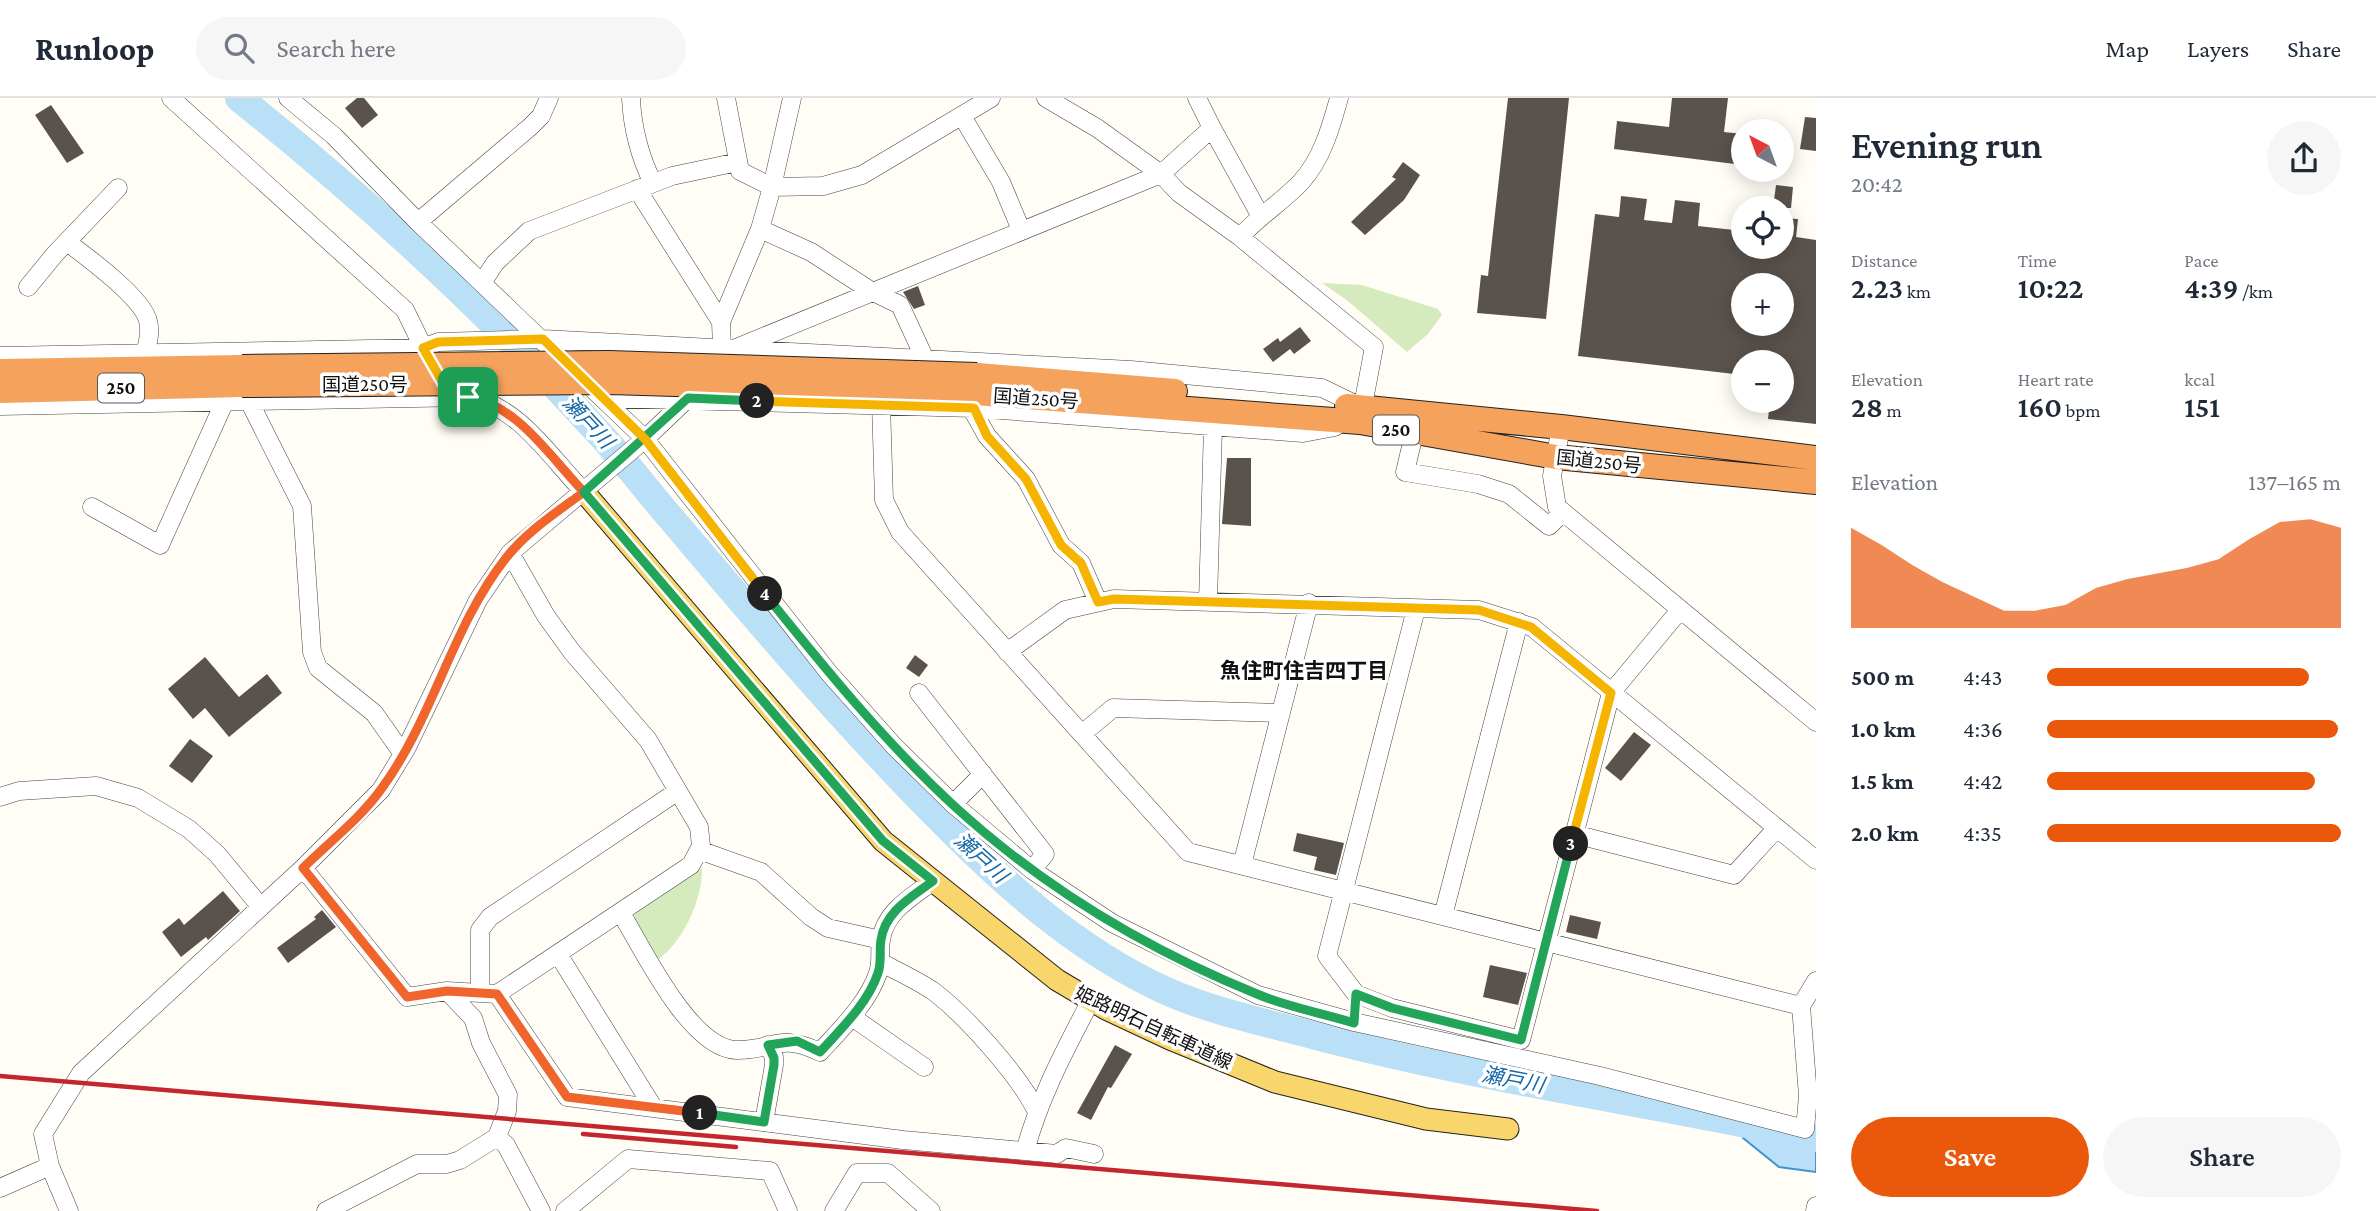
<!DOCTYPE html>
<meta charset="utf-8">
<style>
:root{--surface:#fff;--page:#f6f6f7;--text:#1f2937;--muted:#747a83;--line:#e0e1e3;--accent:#ea580c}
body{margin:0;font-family:"Crimson Pro","Noto Sans JP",serif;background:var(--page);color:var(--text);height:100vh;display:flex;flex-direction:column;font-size:26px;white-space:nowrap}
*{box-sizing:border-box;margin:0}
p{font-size:23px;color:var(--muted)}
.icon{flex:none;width:38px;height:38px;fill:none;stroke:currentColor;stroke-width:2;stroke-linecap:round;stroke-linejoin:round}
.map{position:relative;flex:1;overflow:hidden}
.details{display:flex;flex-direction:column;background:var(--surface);width:560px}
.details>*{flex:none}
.needle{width:46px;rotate:319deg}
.controls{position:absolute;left:1731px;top:21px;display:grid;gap:14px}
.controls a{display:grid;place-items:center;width:63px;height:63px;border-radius:50%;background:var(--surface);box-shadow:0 4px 18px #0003;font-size:35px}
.pin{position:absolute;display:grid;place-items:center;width:60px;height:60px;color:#fff;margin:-30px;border-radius:14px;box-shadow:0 4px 10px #0006}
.km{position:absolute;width:35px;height:35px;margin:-18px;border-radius:50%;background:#222;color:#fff;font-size:19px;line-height:35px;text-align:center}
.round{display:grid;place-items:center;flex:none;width:74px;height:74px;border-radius:37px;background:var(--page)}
.head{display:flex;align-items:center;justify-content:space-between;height:119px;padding:0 35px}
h1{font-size:38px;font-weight:600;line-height:52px}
.figures{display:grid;grid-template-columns:repeat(3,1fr);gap:10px;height:119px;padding:7px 35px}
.figures div{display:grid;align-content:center}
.figures b{font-size:30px;font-weight:600}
.figures small{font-size:19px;font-weight:400}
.figures p{font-size:19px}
.chart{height:196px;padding:14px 35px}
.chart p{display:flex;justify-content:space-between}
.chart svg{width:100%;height:126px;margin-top:7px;fill:var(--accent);opacity:.7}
.action{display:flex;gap:14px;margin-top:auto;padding:14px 35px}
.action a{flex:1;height:80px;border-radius:42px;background:var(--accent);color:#fff;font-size:28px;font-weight:600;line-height:80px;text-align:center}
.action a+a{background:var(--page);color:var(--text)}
ul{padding:0 35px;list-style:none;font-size:23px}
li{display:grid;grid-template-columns:112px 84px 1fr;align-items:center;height:52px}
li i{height:18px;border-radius:9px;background:var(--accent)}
header{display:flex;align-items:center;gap:42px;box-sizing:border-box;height:98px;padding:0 35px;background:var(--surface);border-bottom:2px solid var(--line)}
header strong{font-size:33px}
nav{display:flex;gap:38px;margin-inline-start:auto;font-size:24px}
.search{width:490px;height:63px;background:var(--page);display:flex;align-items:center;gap:18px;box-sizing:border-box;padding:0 24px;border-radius:38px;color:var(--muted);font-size:26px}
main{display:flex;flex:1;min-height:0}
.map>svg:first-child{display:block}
.green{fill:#d5ebbd}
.water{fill:#b9e0f7;stroke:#3f96cf;stroke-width:2}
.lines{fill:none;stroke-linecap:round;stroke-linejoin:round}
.river{stroke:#b9e0f7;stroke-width:28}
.building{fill:#5a524d;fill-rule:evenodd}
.minor-casing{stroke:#444;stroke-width:19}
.major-casing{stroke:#222;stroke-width:23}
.highway-casing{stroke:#222;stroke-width:26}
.minor{stroke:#fff;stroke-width:18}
.major{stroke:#f9d66b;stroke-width:21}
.highway{stroke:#f5a25d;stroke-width:24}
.rail{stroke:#c4262e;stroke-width:4.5}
.highway-bridge-casing{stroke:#222;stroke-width:26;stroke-linecap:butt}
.highway-bridge{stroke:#f5a25d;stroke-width:24}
.split-1-casing{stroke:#fff;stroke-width:14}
.split-2-casing{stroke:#fff;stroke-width:14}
.split-3-casing{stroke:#fff;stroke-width:14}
.split-4-casing{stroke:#fff;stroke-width:14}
.split-5-casing{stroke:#fff;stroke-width:14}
.split-1{stroke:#f0652b;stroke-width:9}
.split-2{stroke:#22a559;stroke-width:9}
.split-3{stroke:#f5b400;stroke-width:9}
.split-4{stroke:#22a559;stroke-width:9}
.split-5{stroke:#f5b400;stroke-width:9}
.labels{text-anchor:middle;stroke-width:7;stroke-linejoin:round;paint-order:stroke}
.shield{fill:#fff;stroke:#585858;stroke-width:2}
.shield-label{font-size:18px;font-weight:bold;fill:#111}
.street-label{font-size:19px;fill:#111;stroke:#fff}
.water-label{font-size:21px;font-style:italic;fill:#1768a6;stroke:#fff}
.neighbourhood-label{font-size:21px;font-weight:bold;fill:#111;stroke:#fff}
</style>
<header>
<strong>Runloop</strong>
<div class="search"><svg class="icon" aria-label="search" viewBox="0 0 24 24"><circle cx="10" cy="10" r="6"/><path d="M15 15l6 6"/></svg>Search here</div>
<nav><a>Map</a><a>Layers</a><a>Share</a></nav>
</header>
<main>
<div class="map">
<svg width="1816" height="1113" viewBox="0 0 1816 1113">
<rect width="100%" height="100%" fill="#fffdf5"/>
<!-- green -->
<path class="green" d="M1322,185L1362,187L1438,211L1442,217L1428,236L1407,254L1348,203Z
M702,770C703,800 683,845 657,862L633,825L636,813Z"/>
<!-- water -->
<path class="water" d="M1743,1027L1816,1050V1074L1779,1069L1743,1040Z"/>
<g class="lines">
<!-- river -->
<path class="river" d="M239,0C367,102 488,214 599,335C624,362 646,391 669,418C756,520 843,624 938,719C1004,786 1077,852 1164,892C1215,915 1269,925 1324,940C1486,982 1652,1005 1816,1040"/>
</g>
<!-- building -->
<path class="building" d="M357,0H364L378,17L362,30L345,10Z
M1508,0H1569L1546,221L1477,215L1481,177L1488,178Z
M1672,0H1728L1724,34L1743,36V67L1614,51L1617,23L1669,29Z
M51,7L84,55L67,65L35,17Z
M1805,19L1816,20V53L1800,51Z
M1403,64L1420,77L1404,102L1365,137L1351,124L1396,81L1392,79Z
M1776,87L1793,89L1791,110H1773Z
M1621,98L1647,101L1644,122L1672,125L1675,102L1700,105L1698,128L1743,133V149H1782V120L1798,121L1796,139L1816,142V326L1768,321L1770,303H1782V264H1743V277L1578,258L1595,116L1619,119ZM1743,187H1782V226H1743Z
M918,188L925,207L914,211L903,194Z
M1300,229L1311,243L1294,256L1290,251L1273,264L1263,251L1278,240L1280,244Z
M1227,360H1251V428L1222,426Z
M915,557L928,567L919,579L906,570Z
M205,559L239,599L267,576L282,595L229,639L205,610L193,621L168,591Z
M1634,634L1651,647L1621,683L1605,670Z
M190,641L213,658L192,685L169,668Z
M1297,735L1344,745L1336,777L1314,772L1317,759L1293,753Z
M223,793L240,813L208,842L206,839L181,859L162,834L179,820L184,827Z
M322,812L336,829L288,865L277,850L316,821L314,819Z
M1570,817L1601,824L1597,841L1566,834Z
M1490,867L1527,875L1518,907L1483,899Z
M1115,947L1132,956L1111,990L1108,989L1091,1022L1077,1015Z"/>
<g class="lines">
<!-- minor casing -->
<g class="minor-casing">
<path id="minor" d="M171,0L405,212L428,259
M288,0L334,38L418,124L645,341L829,575L894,648L953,706L1032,772L1112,825L1258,897L1354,924L1600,978L1805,1031L1808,998L1801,908L1816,883
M631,0C632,28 640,60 653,85
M792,0L772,89L823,88L862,77L991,0
M1046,0L1097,30L1161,76L1179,95L1240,139L1374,249L1361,318
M962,18L1001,84L1021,132
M1212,30L1260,117
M637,91L721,224
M418,124L530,29L541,18L549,0
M760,131L811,154L871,193L900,207L924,259L931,266
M1240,139C1259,118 1282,104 1301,84C1322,61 1331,29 1339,0
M67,144C87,159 143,200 148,223C151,234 148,245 145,255
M482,185L495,165L529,133L672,78L738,64
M28,189L55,156L118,90
M722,250L721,224L760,131L772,89L740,73L726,0
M0,258L423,250L438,244L543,241L1131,272L1322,290L1359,308
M605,300L974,310L1303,335L1335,329
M968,304L987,338L1026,381L1061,447L1081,465L1098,504
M250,305L302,408L312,554L318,570L374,615L403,656
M881,305L884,402L900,434L1188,754L1801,908
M0,308L468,299C518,307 550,359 584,394
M1561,329L1552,378L1557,409L1816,624
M1414,336L1405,374L1478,386L1509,396L1549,428L1563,414
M92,409L160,447L224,305
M1208,504L1213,329
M1416,511L1327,858L1356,896L1392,910L1521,942L1611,595L1680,512
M1007,554L1065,512L1114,501L1479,512L1532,529L1816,762
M919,595L1045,756L1032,772
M1082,636L1113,610L1280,615
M0,699L19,693L96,688L138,700L189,731L217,756L260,808
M953,706L983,676
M1574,736L1734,777L1775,732
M699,752L761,774L811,819L828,830L881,842
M1242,767L1309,505
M303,770L407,899L447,893L497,896L691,767L701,748L699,729L648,642L572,554L546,518L510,455
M621,815C644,853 690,950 736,952C775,953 777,934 820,954C841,931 868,905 878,875C882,864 879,853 881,842C885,813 912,799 933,783
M1443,818L1519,524
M558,856L653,1009
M880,864C897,873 917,882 933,893C965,917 1018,976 1036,1012
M447,893L473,920L481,945L508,997L507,1013L497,1039L506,1047L541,1113
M480,895V832L490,819L678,693
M497,896L567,999L903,1042L1057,1056L1066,1050L1094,1056
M852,919L924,969
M764,1024L774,967V959L768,947
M1025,1053C1040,998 1065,952 1091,902
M0,1090L50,1068
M69,1113L50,1068L43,1036L81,975L303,770L381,692L406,651L478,502L510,455L645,341L731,259L736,250L1161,76L1212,30L1197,0
M326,1113L417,1066H447L460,1062L497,1039
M565,1113L628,1061L770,1073L788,1113
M834,1113L857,1075H888L931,1113
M1815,1113L1816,1108"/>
</g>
<!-- major casing -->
<g class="major-casing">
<path id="major" d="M584,394L883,743L1057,882L1106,911L1170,941L1275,984L1426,1021L1508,1031"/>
</g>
<!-- highway casing -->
<g class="highway-casing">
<path id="highway" d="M0,273L242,269
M977,277L1175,293
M0,293L242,287
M974,295L1360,324L1556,359L1816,384
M1347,308L1561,329L1816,360"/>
</g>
<!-- minor -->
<use href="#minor" class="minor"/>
<!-- major -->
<use href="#major" class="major"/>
<!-- highway -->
<use href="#highway" class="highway"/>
<!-- rail -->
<path class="rail" d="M0,978L1597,1113
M583,1036L736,1049"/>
<!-- highway-bridge casing -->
<g class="highway-bridge-casing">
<path id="highway-bridge" d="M242,269L609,265L977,277
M242,287L610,284L974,295"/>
</g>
<!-- highway-bridge -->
<use href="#highway-bridge" class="highway-bridge"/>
</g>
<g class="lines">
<!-- split-1 casing -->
<g class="split-1-casing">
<path id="split-1" d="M468,299C518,307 550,359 584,394C557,414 527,433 506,460C452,528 434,619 382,690C361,720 328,745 303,770L407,899L447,893L497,896L567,999L700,1015"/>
</g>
<!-- split-2 casing -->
<g class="split-2-casing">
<path id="split-2" d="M700,1015L764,1024L774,967V960L768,947L797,943L820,954C841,931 868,905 878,875C882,864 879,853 881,842C885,813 912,799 933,783L883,743L584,394L688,300L757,303"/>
</g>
<!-- split-3 casing -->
<g class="split-3-casing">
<path id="split-3" d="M757,303L974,310L987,338L1026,381L1061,447L1081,465L1098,504L1114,501L1479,512L1531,529L1611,595L1571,746"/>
</g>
<!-- split-4 casing -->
<g class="split-4-casing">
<path id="split-4" d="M765,496C824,569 883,642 952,706C1040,787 1146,851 1257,896C1287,909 1322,915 1354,925L1356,896L1392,910L1521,942L1571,746"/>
</g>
<!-- split-5 casing -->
<g class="split-5-casing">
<path id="split-5" d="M468,299H451L423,250L438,244L543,241L645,341L765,496"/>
</g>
<!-- split-1 -->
<use href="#split-1" class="split-1"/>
<!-- split-2 -->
<use href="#split-2" class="split-2"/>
<!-- split-3 -->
<use href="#split-3" class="split-3"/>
<!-- split-4 -->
<use href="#split-4" class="split-4"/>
<!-- split-5 -->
<use href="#split-5" class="split-5"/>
</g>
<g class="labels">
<!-- shield labels -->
<g class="shield">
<rect x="98" y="275.5" width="46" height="29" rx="5"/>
<rect x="1373" y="317.5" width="46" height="29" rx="5"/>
</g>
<g class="shield-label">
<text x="121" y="296">250</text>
<text x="1396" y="338">250</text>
</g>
<!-- street labels -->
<g class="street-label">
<text x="365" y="293">国道250号</text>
<text transform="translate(1036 300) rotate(4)" y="7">国道250号</text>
<text transform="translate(1599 363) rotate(6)" y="7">国道250号</text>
<text transform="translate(1154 929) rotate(25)" y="7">姫路明石自転車道線</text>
</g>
<!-- water labels -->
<g class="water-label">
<text transform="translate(588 324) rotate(47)" y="7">瀬戸川</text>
<text transform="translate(981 760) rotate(42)" y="7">瀬戸川</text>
<text transform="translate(1513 982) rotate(11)" y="7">瀬戸川</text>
</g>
<!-- neighbourhood labels -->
<g class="neighbourhood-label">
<text x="1304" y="580">魚住町住吉四丁目</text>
</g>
</g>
</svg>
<div class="controls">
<a><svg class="needle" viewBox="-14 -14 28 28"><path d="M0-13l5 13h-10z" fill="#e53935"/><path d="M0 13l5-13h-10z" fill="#747a83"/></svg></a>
<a><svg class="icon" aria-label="locate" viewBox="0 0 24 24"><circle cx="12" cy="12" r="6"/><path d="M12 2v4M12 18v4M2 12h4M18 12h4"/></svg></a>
<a>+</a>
<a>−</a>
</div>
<div class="pin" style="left:468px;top:299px;background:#1e9e55"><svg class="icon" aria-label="arrive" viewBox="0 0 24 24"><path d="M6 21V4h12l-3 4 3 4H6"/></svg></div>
<b class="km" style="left:700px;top:1015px">1</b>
<b class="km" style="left:757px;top:303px">2</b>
<b class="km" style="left:1571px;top:746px">3</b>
<b class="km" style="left:765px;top:496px">4</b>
</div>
<section class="details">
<div class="head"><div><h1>Evening run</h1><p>20:42</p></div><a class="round"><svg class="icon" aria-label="share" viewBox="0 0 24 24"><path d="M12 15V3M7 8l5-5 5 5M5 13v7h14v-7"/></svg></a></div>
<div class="figures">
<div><p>Distance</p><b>2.23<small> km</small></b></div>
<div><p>Time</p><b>10:22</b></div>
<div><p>Pace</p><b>4:39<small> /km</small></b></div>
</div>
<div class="figures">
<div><p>Elevation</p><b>28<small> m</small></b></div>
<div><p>Heart rate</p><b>160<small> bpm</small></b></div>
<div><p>kcal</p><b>151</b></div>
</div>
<div class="chart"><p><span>Elevation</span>137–165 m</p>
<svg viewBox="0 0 160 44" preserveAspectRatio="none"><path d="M0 44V9L10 15L20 22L30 28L40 33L50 38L60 38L70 36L80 30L90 27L100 25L110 23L120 20L130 13L140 7L150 6L160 9V44z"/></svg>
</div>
<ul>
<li><b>500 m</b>4:43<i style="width:89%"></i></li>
<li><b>1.0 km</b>4:36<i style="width:99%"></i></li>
<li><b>1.5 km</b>4:42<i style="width:91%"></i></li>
<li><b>2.0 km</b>4:35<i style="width:100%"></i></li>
</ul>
<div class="action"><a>Save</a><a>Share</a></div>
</section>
</main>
